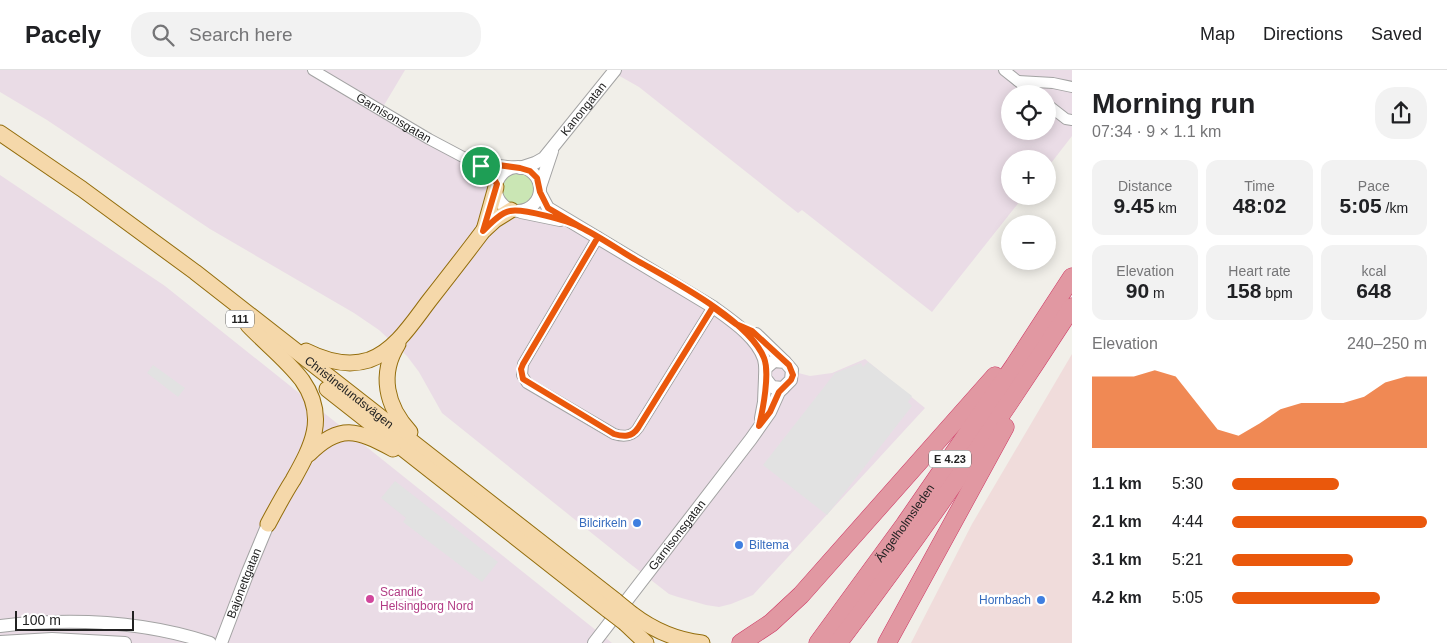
<!DOCTYPE html>
<meta charset="utf-8">
<style>
:root{--surface:#fff;--page:#f2f2f2;--text:#202124;--muted:#757577;--line:#e0e0e0;--accent:#ea580c}
body{margin:0;font-family:Arial,sans-serif;background:var(--page);color:var(--text);height:100vh;display:flex;flex-direction:column;font-size:19px;white-space:nowrap}
*{box-sizing:border-box;margin:0}
p{font-size:16px;color:var(--muted)}
.icon{flex:none;width:28px;height:28px;fill:none;stroke:currentColor;stroke-width:2;stroke-linecap:round;stroke-linejoin:round}
.map{position:relative;flex:1;overflow:hidden}
.drawer{display:flex;flex-direction:column;background:var(--surface);width:375px}
.drawer>*{flex:none}
.controls{position:absolute;left:1001px;top:15px;display:grid;gap:10px}
.controls a{display:grid;place-items:center;width:55px;height:55px;border-radius:50%;background:var(--surface);box-shadow:0 2px 12px #0003;font-size:25px}
.scale{position:absolute;left:15px;bottom:12px;width:119px;box-sizing:border-box;padding-left:5px;border:2px solid #222;border-top:0;font-size:14px;line-height:18px;white-space:nowrap;color:#222;-webkit-text-stroke:4px #fff;paint-order:stroke}
.pin{position:absolute;display:grid;place-items:center;width:42px;height:42px;color:#fff;margin:-21px;border:2px solid #fff;border-radius:50%;box-shadow:0 1px 5px #0007}
.round{display:grid;place-items:center;flex:none;width:52px;height:52px;border-radius:20px;background:var(--page)}
.headline{display:flex;align-items:center;justify-content:space-between;height:85px;padding:0 20px}
h1{font-size:28px;font-weight:700;line-height:38px}
.stats{display:grid;grid-template-columns:repeat(3,1fr);gap:8px;height:85px;padding:5px 20px}
.stats div{display:grid;align-content:center;border-radius:12px;background:var(--page);text-align:center}
.stats b{font-size:21px;font-weight:700}
.stats small{font-size:14px;font-weight:400}
.stats p{font-size:14px}
.chart{height:140px;padding:10px 20px}
.chart p{display:flex;justify-content:space-between}
.chart svg{width:100%;height:90px;margin-top:5px;fill:var(--accent);opacity:.7}
ul{padding:0 20px;list-style:none;font-size:16px}
li{display:grid;grid-template-columns:80px 60px 1fr;align-items:center;height:38px}
li i{height:12px;border-radius:6px;background:var(--accent)}
header{display:flex;align-items:center;gap:30px;box-sizing:border-box;height:70px;padding:0 25px;background:var(--surface);border-bottom:1px solid var(--line)}
header strong{font-size:24px}
nav{display:flex;gap:28px;margin-inline-start:auto;font-size:18px}
.search{width:350px;height:45px;background:var(--page);display:flex;align-items:center;gap:12px;box-sizing:border-box;padding:0 18px;border-radius:20px;color:var(--muted);font-size:19px}
main{display:flex;flex:1;min-height:0}
.map>svg:first-child{display:block}
.commercial{fill:#f0dcdb}
.industrial{fill:#eadce6;fill-rule:evenodd}
.grass{fill:#cae6b4}
.parking{fill:#e2e2e2}
.lines{fill:none;stroke-linecap:round;stroke-linejoin:round}
.minor-casing{stroke:#a3a3a3;stroke-width:12}
.tertiary-casing{stroke:#a3a3a3;stroke-width:14}
.primary-casing{stroke:#936d0c;stroke-width:17}
.motorway-casing{stroke:#ce3764;stroke-width:19}
.minor{stroke:#fff;stroke-width:10}
.tertiary{stroke:#fff;stroke-width:12}
.primary{stroke:#f5d8aa;stroke-width:15}
.motorway{stroke:#e198a2;stroke-width:18}
.primary-bridge-casing{stroke:#936d0c;stroke-width:17;stroke-linecap:butt}
.primary-bridge{stroke:#f5d8aa;stroke-width:15}
.route-casing{stroke:#fff;stroke-width:10}
.route{stroke:#ea580c;stroke-width:6}
.shop-dot{fill:#3f7fe0;stroke:#fff;stroke-width:2}
.hotel-dot{fill:#d1479c;stroke:#fff;stroke-width:2}
.labels{text-anchor:middle;stroke-width:5;stroke-linejoin:round;paint-order:stroke}
.shield{fill:#fff;stroke:#646464;stroke-width:1}
.shield-label{font-size:11px;font-weight:bold;fill:#222}
.street-label{font-size:12px;fill:#222;stroke:#fff}
.shop-label{font-size:12px;fill:#366cbe;stroke:#fff;text-anchor:end}
.hotel-label{font-size:12px;fill:#b23c85;stroke:#fff;text-anchor:start}
</style>
<header>
<strong>Pacely</strong>
<div class="search"><svg class="icon" aria-label="search" viewBox="0 0 24 24"><circle cx="10" cy="10" r="6"/><path d="M15 15l6 6"/></svg>Search here</div>
<nav><a>Map</a><a>Directions</a><a>Saved</a></nav>
</header>
<main>
<div class="map">
<svg width="1072" height="573" viewBox="0 0 1072 573">
<rect width="100%" height="100%" fill="#f1efe9"/>
<!-- commercial -->
<path class="commercial" d="M1072,284V573H911L972,454Z"/>
<!-- industrial -->
<path class="industrial" d="M0,0H405L380,42L475,94L492,112L484,154L516,143L578,158L714,241L775,297L810,306L832,303L865,289L925,338L753,525L731,534L719,537L706,535L678,527L669,524L629,493L442,343L419,302L407,286L379,260L354,243L210,159L47,50L0,22Z
M609,0H1072V66L1048,97V89H1010V126H1024L932,242L802,140L798,143L639,17ZM1010,24H1048V61H1010Z
M0,105L165,216L612,573H0Z"/>
<!-- grass -->
<path class="grass" d="M502 119a16 16 0 1 1 32 0a16 16 0 1 1-32 0Z"/>
<!-- parking -->
<path class="parking" d="M868,292L912,326L908,332L912,336L827,445L763,395L835,303L861,293L863,297Z
M153,295L185,318L178,327L147,303Z
M395,411L498,492L482,512L403,452L406,448L381,428Z"/>
<g class="lines">
<!-- minor casing -->
<g class="minor-casing">
<g id="minor">
<path id="s1" d="M313,0L429,69L463,87L481,93L517,97"/>
<path d="M1004,0L1034,24"/>
<path d="M1018,11L1053,13L1072,17"/>
<path d="M1048,35L1066,49L1072,50"/>
<path d="M477,93L491,104L497,114"/>
<path d="M598,167L523,294L522,305L527,313L614,364C624,367 632,367 638,358L713,237"/>
</g>
</g>
<!-- tertiary casing -->
<g class="tertiary-casing">
<g id="tertiary">
<circle cx="518" cy="119" r="22"/>
<path id="s2" d="M520,98L535,93L544,88L615,0"/>
<path d="M540,117L552,81"/>
<path d="M540,123L548,138L713,237C731,250 757,267 764,289C766,296 765,302 765,308L772,317L783,318L791,310L792,300L785,292L774,291L766,298"/>
<path d="M521,142L560,150"/>
<path d="M756,264L785,292"/>
<path d="M761,348L764,332L765,308"/>
<path d="M0,556C69,548 143,551 210,573"/>
<path d="M0,572L52,569L125,573"/>
<path id="s3" d="M221,573L248,502L268,454"/>
<path id="s4" d="M594,573L751,369L770,342L779,322L783,318"/>
</g>
</g>
<!-- primary casing -->
<g class="primary-casing">
<g id="primary">
<path id="s5" d="M0,63L82,119L195,202L616,531"/>
<path d="M484,160L496,117"/>
<path d="M248,255C265,273 287,290 302,310C328,347 312,376 293,410C284,424 276,439 268,454"/>
<path d="M398,274C379,304 386,336 410,362"/>
<path d="M306,281C326,291 347,297 369,290C395,281 413,252 429,231C447,208 465,185 483,161L495,150L511,140"/>
<path d="M327,319L608,540"/>
<path d="M309,384C340,353 357,360 393,379"/>
<path d="M632,544C653,560 676,570 702,573"/>
<path d="M625,553L646,573"/>
</g>
</g>
<!-- motorway casing -->
<g class="motorway-casing">
<g id="motorway">
<path d="M741,573L771,553L801,525L995,306"/>
<path id="s6" d="M818,573L905,454L1014,296L1072,207"/>
<path d="M838,573C921,464 998,352 1072,237"/>
<path d="M887,573L1005,357"/>
</g>
</g>
<!-- minor -->
<use href="#minor" class="minor"/>
<!-- tertiary -->
<use href="#tertiary" class="tertiary"/>
<!-- primary -->
<use href="#primary" class="primary"/>
<!-- motorway -->
<use href="#motorway" class="motorway"/>
<!-- primary-bridge casing -->
<g class="primary-bridge-casing">
<path id="primary-bridge" d="M616,531L632,544
M608,540L625,553"/>
</g>
<!-- primary-bridge -->
<use href="#primary-bridge" class="primary-bridge"/>
</g>
<g class="lines">
<!-- route casing -->
<g class="route-casing">
<path id="route" d="M481,96L491,104L497,114L483,161C490,154 500,143 510,141C522,138 569,151 580,157C599,166 617,179 636,190C671,210 749,250 764,288C770,303 763,339 759,356L770,342L779,322L791,310L793,305L789,295L752,261L736,254L713,237L638,358C632,367 624,367 614,364L523,309L521,299L523,294L598,167L548,138L540,122L537,108L530,101L520,98L476,92L481,96"/>
</g>
<!-- route -->
<use href="#route" class="route"/>
</g>
<!-- markers -->
<g class="shop-dot">
<circle cx="637" cy="453" r="5"/>
<circle cx="739" cy="475" r="5"/>
<circle cx="1041" cy="530" r="5"/>
</g>
<circle class="hotel-dot" cx="370" cy="529" r="5"/>
<g class="labels">
<!-- shield labels -->
<g class="shield">
<rect x="226" y="240.5" width="28" height="17" rx="4"/>
<rect x="929" y="380.5" width="42" height="17" rx="4"/>
</g>
<g class="shield-label">
<text x="240" y="253">111</text>
<text x="950" y="393">E 4.23</text>
</g>
<!-- street labels -->
<g class="street-label">
<text dy="4" stroke="none"><textPath href="#s2" startOffset="89">Kanongatan</textPath></text>
<text dy="4" stroke="none"><textPath href="#s1" startOffset="94">Garnisonsgatan</textPath></text>
<text dy="4" stroke="none"><textPath href="#s5" startOffset="435">Christinelundsvägen</textPath></text>
<text dy="4" stroke="none"><textPath href="#s6" startOffset="148">Ängelholmsleden</textPath></text>
<text dy="4" stroke="none"><textPath href="#s4" startOffset="136">Garnisonsgatan</textPath></text>
<text dy="4" stroke="none"><textPath href="#s3" startOffset="64">Bajonettgatan</textPath></text>
</g>
<!-- shop labels -->
<g class="shop-label">
<text x="627" y="457">Bilcirkeln</text>
<text x="749" y="479" text-anchor="start">Biltema</text>
<text x="1031" y="534">Hornbach</text>
</g>
<!-- hotel labels -->
<g class="hotel-label">
<text x="380" y="526">Scandic<tspan x="380" dy="14">Helsingborg Nord</tspan></text>
</g>
</g>
</svg>
<div class="controls">
<a><svg class="icon" aria-label="locate" viewBox="0 0 24 24"><circle cx="12" cy="12" r="6"/><path d="M12 2v4M12 18v4M2 12h4M18 12h4"/></svg></a>
<a>+</a>
<a>−</a>
</div>
<div class="scale">100 m</div>
<div class="pin" style="left:481px;top:96px;background:#1e9e55"><svg class="icon" aria-label="arrive" viewBox="0 0 24 24"><path d="M6 21V4h12l-3 4 3 4H6"/></svg></div>
</div>
<section class="drawer">
<div class="headline"><div><h1>Morning run</h1><p>07:34 · 9 × 1.1 km</p></div><a class="round"><svg class="icon" aria-label="share" viewBox="0 0 24 24"><path d="M12 15V3M7 8l5-5 5 5M5 13v7h14v-7"/></svg></a></div>
<div class="stats">
<div><p>Distance</p><b>9.45<small> km</small></b></div>
<div><p>Time</p><b>48:02</b></div>
<div><p>Pace</p><b>5:05<small> /km</small></b></div>
</div>
<div class="stats">
<div><p>Elevation</p><b>90<small> m</small></b></div>
<div><p>Heart rate</p><b>158<small> bpm</small></b></div>
<div><p>kcal</p><b>648</b></div>
</div>
<div class="chart"><p><span>Elevation</span>240–250 m</p>
<svg viewBox="0 0 160 44" preserveAspectRatio="none"><path d="M0 44V9L10 9L20 9L30 6L40 9L50 22L60 35L70 38L80 32L90 25L100 22L110 22L120 22L130 19L140 12L150 9L160 9V44z"/></svg>
</div>
<ul>
<li><b>1.1 km</b>5:30<i style="width:55%"></i></li>
<li><b>2.1 km</b>4:44<i style="width:100%"></i></li>
<li><b>3.1 km</b>5:21<i style="width:62%"></i></li>
<li><b>4.2 km</b>5:05<i style="width:76%"></i></li>
</ul>
</section>
</main>
